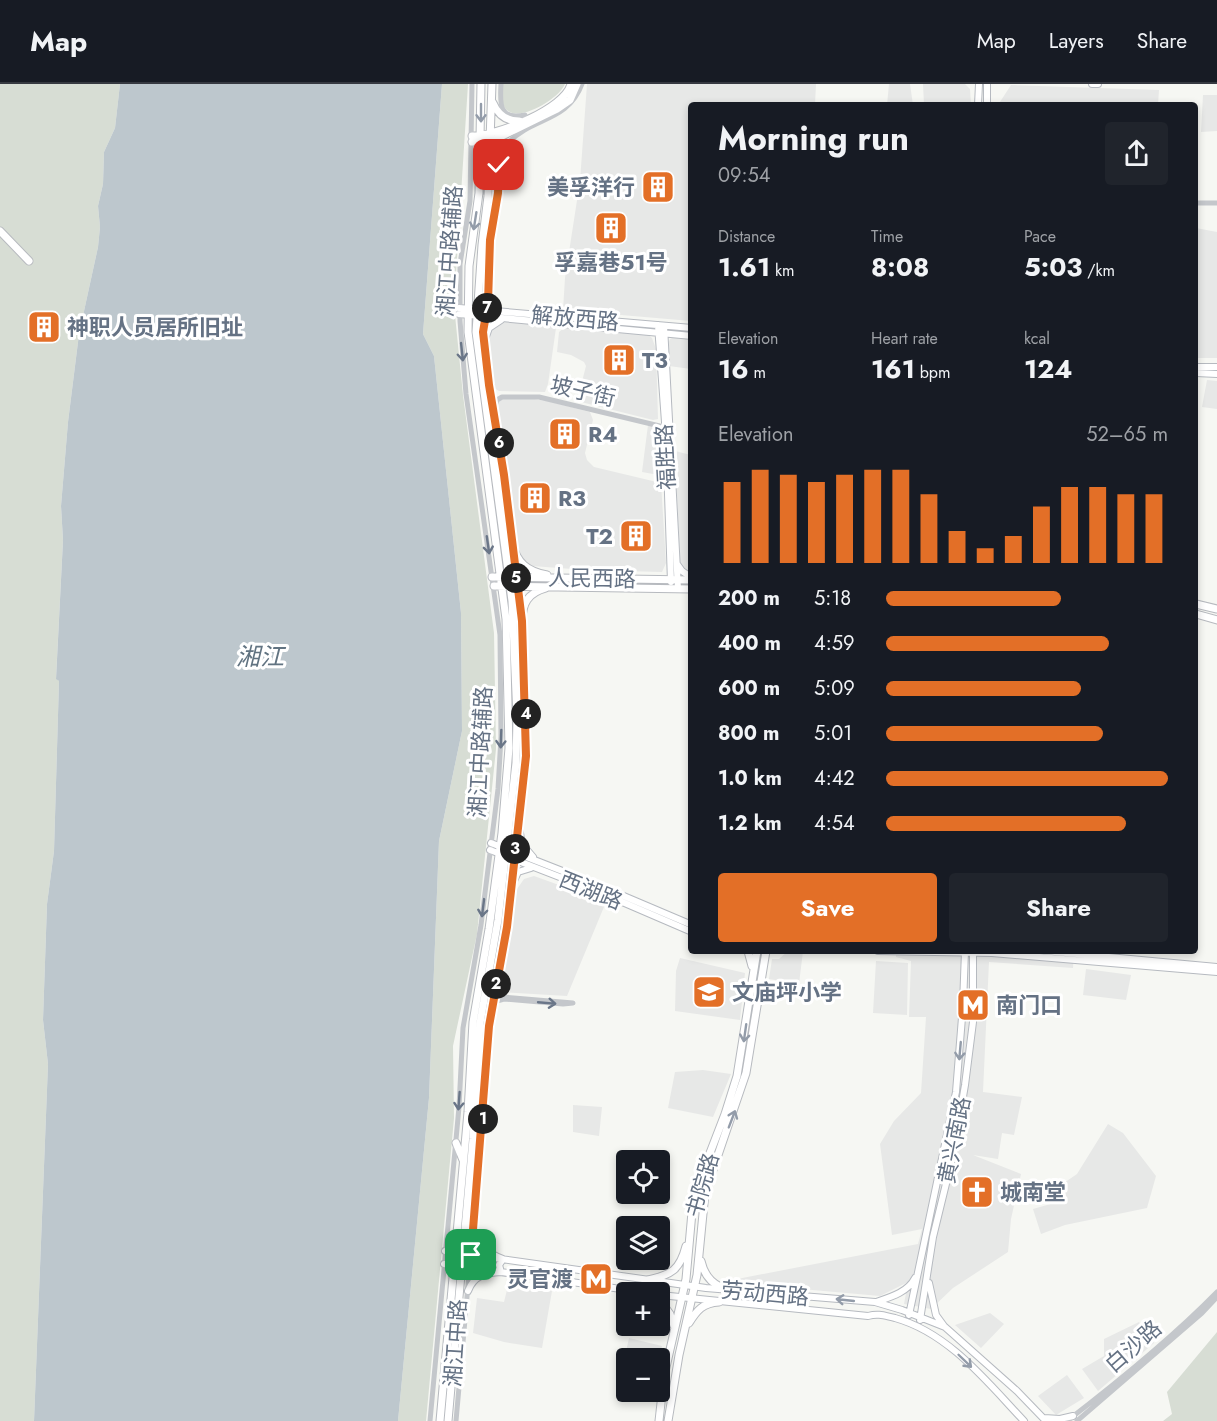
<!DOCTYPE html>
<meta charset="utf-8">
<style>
:root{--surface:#171b24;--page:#20242c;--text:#f1f3f6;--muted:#9ea1a6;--line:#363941;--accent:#e36f27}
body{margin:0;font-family:Jost,"Noto Sans SC",sans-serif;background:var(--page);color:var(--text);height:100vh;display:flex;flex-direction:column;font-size:22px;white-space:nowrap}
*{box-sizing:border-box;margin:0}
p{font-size:20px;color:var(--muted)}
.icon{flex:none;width:33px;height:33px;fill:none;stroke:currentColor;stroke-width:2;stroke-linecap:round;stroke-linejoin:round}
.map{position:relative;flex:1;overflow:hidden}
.side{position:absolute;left:688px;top:18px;width:510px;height:852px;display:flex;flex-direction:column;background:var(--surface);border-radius:6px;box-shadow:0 3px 9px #0003}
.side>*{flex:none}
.buttons{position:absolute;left:616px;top:1066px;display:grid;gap:12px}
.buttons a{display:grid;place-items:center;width:54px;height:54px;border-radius:6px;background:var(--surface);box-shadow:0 3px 9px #0003;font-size:30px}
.pin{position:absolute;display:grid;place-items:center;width:51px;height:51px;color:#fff;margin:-26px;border-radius:12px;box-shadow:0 3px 9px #0006}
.km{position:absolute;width:30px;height:30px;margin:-15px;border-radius:50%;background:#222;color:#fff;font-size:16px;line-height:30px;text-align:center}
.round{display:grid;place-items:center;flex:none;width:63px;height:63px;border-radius:6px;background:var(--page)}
.overview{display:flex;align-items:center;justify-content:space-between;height:102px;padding:0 30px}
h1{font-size:33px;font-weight:700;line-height:45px}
.figures{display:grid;grid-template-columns:repeat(3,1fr);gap:9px;height:102px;padding:6px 30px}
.figures div{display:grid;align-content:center}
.figures b{font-size:26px;font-weight:700}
.figures small{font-size:16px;font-weight:400}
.figures p{font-size:16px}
.chart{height:168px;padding:12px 30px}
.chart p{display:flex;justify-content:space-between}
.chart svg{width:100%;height:108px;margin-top:6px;stroke:var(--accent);stroke-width:6}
.button{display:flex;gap:12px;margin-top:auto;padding:12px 30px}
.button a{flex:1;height:69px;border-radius:6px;background:var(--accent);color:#fff;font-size:24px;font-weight:700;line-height:69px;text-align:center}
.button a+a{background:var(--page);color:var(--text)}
ul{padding:0 30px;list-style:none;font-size:20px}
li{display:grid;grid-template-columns:96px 72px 1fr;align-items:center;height:45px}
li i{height:15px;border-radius:8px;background:var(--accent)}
header{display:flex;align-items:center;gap:36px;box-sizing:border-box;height:84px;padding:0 30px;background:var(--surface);border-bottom:2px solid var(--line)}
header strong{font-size:28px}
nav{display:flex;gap:33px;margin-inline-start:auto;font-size:21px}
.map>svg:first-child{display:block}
.built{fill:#e7e8e7}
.green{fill:#d7ddd4}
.water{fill:#bdc7cd}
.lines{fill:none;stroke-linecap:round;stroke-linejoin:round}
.secondary-casing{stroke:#b6bac0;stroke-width:8}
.primary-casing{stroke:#b7babf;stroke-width:9}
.tertiary{stroke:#c4c7cb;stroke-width:5}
.secondary{stroke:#fff;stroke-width:6}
.primary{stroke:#fff;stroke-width:7}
.oneway{stroke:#939ca9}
.oneway2{stroke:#6a7688}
.route-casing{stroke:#fff;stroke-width:12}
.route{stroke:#e36f27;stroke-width:8}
.labels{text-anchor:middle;stroke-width:6;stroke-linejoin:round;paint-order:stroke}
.poi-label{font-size:22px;font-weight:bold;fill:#657284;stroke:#fff;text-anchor:start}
.street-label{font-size:22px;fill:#657284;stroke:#fff}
.water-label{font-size:24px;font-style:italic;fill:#617381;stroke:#fff}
</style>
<header>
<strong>Map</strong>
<nav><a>Map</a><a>Layers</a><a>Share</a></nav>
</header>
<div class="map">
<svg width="1217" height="1337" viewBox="0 0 1217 1337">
<rect width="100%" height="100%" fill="#f6f7f3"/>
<!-- built -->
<path class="built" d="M587,0H816L815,21H692L691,237L563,226L565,194L580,97Z
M889,0H910L913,21H887Z
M923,0H965L970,5L971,21H924Z
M1011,1L1159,6L1158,21H998Z
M1203,11H1217V47L1201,48Z
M1196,144L1217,148V274H1196Z
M505,237L552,241L556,244L548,300L545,308L499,307L494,304L487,255L494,242Z
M565,243L647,250L652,254L656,265L658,335L653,336L577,317L586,282L584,278L571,271L557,268L559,248Z
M674,253L691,254V285L669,282L668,260L670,255Z
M1207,296L1217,297V325L1202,323Z
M528,314L547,317L590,328L593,336L585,369L587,376L594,383L661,399L666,479L662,488L586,486L532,482L520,472L515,461L498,319L501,315Z
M648,341L657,344L662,349L663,385L660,389L653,390L642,388Z
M675,367L691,371V488L684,485L680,478Z
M534,792L606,818L567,912L501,908L517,805L524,795Z
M788,867H803L799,900L769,895L772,875H779Z
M896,867H1074L1073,884L989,878L983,1008L1022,1013L1014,1051L1002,1049L998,1075L973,1071L1021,1090L1011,1135L1008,1168L953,1204L931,1225L904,1220L908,1198L880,1212L722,1198L918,1160L922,1145L892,1151L880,1060L894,1037L921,1009L926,933H909L911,877L896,873Z
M680,874L745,889L740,936L675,927L676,887Z
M876,877L908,879L907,931L873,929Z
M1086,885L1131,891L1126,916L1083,911Z
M703,986L731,990L713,1033L668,1024L675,988Z
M573,1021L602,1023L599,1052L573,1048Z
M1108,1040L1123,1049L1156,1092L1147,1124L1065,1141L1041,1150L1033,1125L1061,1117L1058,1103L1077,1090Z
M509,1198L552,1207L542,1264L504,1258L473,1249L477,1214L504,1218Z
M990,1229L1004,1240L981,1264L955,1241Z
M1139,1238L1154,1259L1098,1307L1082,1285L1104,1272V1255Z
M629,1254L662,1262L659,1275H627V1286L622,1285Z
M1067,1291L1084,1314L1056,1331L1038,1312Z"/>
<!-- green -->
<path class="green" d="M0,0H120L115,44L104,68L103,100L98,122L100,143L98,163L79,250L68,338L61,422L63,456L56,594L59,597L54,767L47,820L43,936L48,980L34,1337H0Z
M442,0H468L454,221L463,311L494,549L496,665L477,850L453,962L454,1034L426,1337H398L429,1014L439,757L462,647L461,529L434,272L423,250Z
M503,0H565C560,14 517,41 505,24C501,18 503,7 503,0Z
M1217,1248V1337H1163L1172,1330L1167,1308Z"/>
<!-- water -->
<path class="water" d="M120,0H442L423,250L434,272L461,529L462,647L439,757L429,1014L398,1337H34L48,980L43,936L47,820L54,767L59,597L56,595L63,456L61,422L68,338L79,250L98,163L100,143L98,122L103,100L104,68L115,44Z"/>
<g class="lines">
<!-- secondary casing -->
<g class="secondary-casing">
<path id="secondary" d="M987,0V21
M1092,0H1098
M978,21L979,0
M479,208L486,220L496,226
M459,224L692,244
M459,230L692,252
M658,241L666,352L671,498
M664,242L678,505
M484,258L489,244L501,236
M1196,283H1217
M1196,289L1217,290
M677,480L682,487L692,494
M518,738L522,760L533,773
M491,759L593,799L692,841
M490,766L606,811L692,848
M512,801L518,788L531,784
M878,867L992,869L1217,888
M1044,867L1217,883
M445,1167L706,1204L875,1218L902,1226L945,1243L1017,1307L1046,1337
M444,1180L649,1209
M929,1199L936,1231L944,1242
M468,1207C474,1191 486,1189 501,1188L499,1181L503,1175C489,1170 477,1162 473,1146
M660,1211L868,1232C879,1229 885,1232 895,1234C949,1249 987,1298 1024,1337
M876,1218C891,1213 908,1208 915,1194
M909,1231L956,1008L963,921L965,867
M920,1236L933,1153L953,1071L965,1001L973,938V867
M1044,1334L1060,1335L1073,1332"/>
</g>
<!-- primary casing -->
<g class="primary-casing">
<path id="primary" d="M493,19C498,31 506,37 519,37
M472,52C496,52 565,25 571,0
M472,58L496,55L557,25L570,16L577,0
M0,147L29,177
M512,459C517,479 527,487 547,491
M492,493L692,496
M494,502L692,505
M1196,520L1217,525
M1196,530L1217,536
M522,537C522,519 528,509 546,504
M748,867L752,882
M478,983L485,997
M456,1059L463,1076
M701,1177C705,1194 714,1202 731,1207
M648,1196C671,1191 680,1186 686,1162
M646,1208L648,1209
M660,1216L670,1230L674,1242
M689,1239C697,1226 703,1219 719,1218
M440,1337L468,1028L473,938L489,845L502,749L509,664L506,535L468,248L469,182L479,109L481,0
M448,1337L473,1055L480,939L498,836L516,679L517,633L512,517L476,248L482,161L488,112L492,0
M659,1337L664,1292L686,1195L693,1117L698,1100L725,1030L737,992L757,867
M668,1337L679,1271L697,1191L705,1109L746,989L766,867"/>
</g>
<!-- tertiary -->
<path class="tertiary" d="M501,0C500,18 498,37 525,31
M1196,119H1217
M495,322L497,316L502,313H539L668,344
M493,921L497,917L504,915L563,920L573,919L503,913L498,911L496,904
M430,1337L459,1023L463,944L481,841L498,705L501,653L500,551L466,310L460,237V180L470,117L472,0
M456,1337L483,1032L487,961L507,843L526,672L522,537L504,391L484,256C483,244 487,233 488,220C490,199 488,177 490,156C491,140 495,126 497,111C500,93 495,73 509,58C533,33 568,38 582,0
M1067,1337C1119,1297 1171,1255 1217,1208
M1077,1337L1202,1229L1217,1213"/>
<!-- secondary -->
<use href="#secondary" class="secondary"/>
<!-- primary -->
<use href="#primary" class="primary"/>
</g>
<!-- one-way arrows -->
<defs><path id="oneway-shaft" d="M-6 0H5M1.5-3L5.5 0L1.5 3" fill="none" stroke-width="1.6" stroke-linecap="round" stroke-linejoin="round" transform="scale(1.5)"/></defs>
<g class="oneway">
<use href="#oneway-shaft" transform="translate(481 29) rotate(90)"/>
<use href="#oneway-shaft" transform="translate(475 137) rotate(99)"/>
<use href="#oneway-shaft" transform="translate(745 949) rotate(98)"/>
<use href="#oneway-shaft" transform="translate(960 967) rotate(95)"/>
<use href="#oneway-shaft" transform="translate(732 1035) rotate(-69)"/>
<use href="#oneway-shaft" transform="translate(845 1216) rotate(-174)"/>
<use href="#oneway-shaft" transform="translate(965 1277) rotate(44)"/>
</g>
<g class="oneway2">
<use href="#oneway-shaft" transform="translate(462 268) rotate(84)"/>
<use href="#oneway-shaft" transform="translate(488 461) rotate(82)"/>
<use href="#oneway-shaft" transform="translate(501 655) rotate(92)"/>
<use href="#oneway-shaft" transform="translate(483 824) rotate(97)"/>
<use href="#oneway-shaft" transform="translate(547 919) rotate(5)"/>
<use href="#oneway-shaft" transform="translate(459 1017) rotate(94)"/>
</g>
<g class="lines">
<!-- route casing -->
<g class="route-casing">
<path id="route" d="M471,1171L489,942L507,843L526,672L522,537L504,391L489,301L483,248L488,219L490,156L498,109L499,81"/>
</g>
<!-- route -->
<use href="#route" class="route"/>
</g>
<!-- icons -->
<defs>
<g id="building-square" transform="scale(1.725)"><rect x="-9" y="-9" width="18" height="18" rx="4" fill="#e36f27" stroke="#fff"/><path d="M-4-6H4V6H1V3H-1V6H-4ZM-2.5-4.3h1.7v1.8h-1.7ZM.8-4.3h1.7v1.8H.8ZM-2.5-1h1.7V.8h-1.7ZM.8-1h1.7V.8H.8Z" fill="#fff"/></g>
<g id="school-square" transform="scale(1.725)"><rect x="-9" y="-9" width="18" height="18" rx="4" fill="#e36f27" stroke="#fff"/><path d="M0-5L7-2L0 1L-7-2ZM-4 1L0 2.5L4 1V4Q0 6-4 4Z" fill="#fff"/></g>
<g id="metro-square" transform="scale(1.725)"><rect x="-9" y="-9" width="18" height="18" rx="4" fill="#e36f27" stroke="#fff"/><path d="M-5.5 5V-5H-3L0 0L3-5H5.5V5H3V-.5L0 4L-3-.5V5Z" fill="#fff"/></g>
<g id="church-square" transform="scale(1.725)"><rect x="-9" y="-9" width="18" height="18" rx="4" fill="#e36f27" stroke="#fff"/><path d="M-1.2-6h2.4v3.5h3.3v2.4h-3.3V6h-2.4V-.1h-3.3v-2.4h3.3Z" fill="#fff"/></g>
</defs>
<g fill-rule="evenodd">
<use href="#building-square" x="658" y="103"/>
<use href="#building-square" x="611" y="144"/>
<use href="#building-square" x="44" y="243"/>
<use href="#building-square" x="619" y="276"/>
<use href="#building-square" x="565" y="350"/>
<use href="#building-square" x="535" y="414"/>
<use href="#building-square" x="636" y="452"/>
<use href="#school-square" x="709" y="908"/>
<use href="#metro-square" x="973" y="921"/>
<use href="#church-square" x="977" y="1108"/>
<use href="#metro-square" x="596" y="1195"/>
</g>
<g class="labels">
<!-- poi labels -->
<g class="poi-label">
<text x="635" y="111" text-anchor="end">美孚洋行</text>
<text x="611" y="186" text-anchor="middle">孚嘉巷51号</text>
<text x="67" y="251">神职人员居所旧址</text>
<text x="642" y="284">T3</text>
<text x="588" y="358">R4</text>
<text x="558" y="422">R3</text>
<text x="613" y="460" text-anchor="end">T2</text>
<text x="732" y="916">文庙坪小学</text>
<text x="996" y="929">南门口</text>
<text x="1000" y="1116">城南堂</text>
<text x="573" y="1203" text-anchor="end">灵官渡</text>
</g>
<!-- street labels -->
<g class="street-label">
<text transform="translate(449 167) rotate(-86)" y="8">湘江中路辅路</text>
<text transform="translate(575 234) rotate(5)" y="8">解放西路</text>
<text transform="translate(583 307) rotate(13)" y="8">坡子街</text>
<text transform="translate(665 373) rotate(-93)" y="8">福胜路</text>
<text transform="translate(592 494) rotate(1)" y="8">人民西路</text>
<text transform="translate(480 668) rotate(-87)" y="8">湘江中路辅路</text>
<text transform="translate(591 806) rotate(22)" y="8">西湖路</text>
<text transform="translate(954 1056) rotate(-79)" y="8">黄兴南路</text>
<text transform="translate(702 1101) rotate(-74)" y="8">书院路</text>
<text transform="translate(765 1209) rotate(5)" y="8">劳动西路</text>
<text transform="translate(455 1259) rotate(-86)" y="8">湘江中路</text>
<text transform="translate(1133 1262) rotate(-41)" y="8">白沙路</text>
</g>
<!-- water labels -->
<g class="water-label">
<text x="260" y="581">湘江</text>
</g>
</g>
</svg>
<div class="buttons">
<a><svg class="icon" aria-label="locate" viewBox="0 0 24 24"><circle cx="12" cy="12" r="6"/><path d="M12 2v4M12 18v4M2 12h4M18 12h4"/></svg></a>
<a><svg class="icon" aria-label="layers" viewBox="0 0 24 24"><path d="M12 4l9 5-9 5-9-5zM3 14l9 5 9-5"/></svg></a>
<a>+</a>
<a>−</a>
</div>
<div class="pin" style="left:471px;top:1171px;background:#1e9e55"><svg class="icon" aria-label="arrive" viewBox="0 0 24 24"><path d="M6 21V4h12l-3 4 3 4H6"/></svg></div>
<div class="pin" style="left:499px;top:81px;background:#d93025"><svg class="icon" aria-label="check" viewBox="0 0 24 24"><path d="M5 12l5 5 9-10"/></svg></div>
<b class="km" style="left:483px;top:1035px">1</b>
<b class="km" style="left:496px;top:900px">2</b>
<b class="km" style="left:515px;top:765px">3</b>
<b class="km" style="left:526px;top:630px">4</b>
<b class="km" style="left:516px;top:494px">5</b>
<b class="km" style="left:499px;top:359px">6</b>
<b class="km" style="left:487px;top:224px">7</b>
<section class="side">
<div class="overview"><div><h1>Morning run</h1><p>09:54</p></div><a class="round"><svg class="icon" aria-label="share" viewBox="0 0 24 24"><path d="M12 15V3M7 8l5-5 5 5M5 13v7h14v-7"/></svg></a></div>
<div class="figures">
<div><p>Distance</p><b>1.61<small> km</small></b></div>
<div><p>Time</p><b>8:08</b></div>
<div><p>Pace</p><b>5:03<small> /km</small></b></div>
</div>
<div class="figures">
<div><p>Elevation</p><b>16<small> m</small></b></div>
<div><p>Heart rate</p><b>161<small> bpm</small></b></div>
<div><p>kcal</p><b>124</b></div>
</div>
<div class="chart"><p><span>Elevation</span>52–65 m</p>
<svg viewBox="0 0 160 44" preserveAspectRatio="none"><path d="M5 44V11M15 44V6M25 44V8M35 44V11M45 44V8M55 44V6M65 44V6M75 44V16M85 44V31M95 44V38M105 44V33M115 44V21M125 44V13M135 44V13M145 44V16M155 44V16"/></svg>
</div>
<ul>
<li><b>200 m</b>5:18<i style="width:62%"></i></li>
<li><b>400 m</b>4:59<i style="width:79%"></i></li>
<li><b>600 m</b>5:09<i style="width:69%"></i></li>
<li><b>800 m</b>5:01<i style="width:77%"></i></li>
<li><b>1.0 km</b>4:42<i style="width:100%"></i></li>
<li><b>1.2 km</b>4:54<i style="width:85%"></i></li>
</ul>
<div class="button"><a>Save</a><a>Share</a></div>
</section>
</div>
